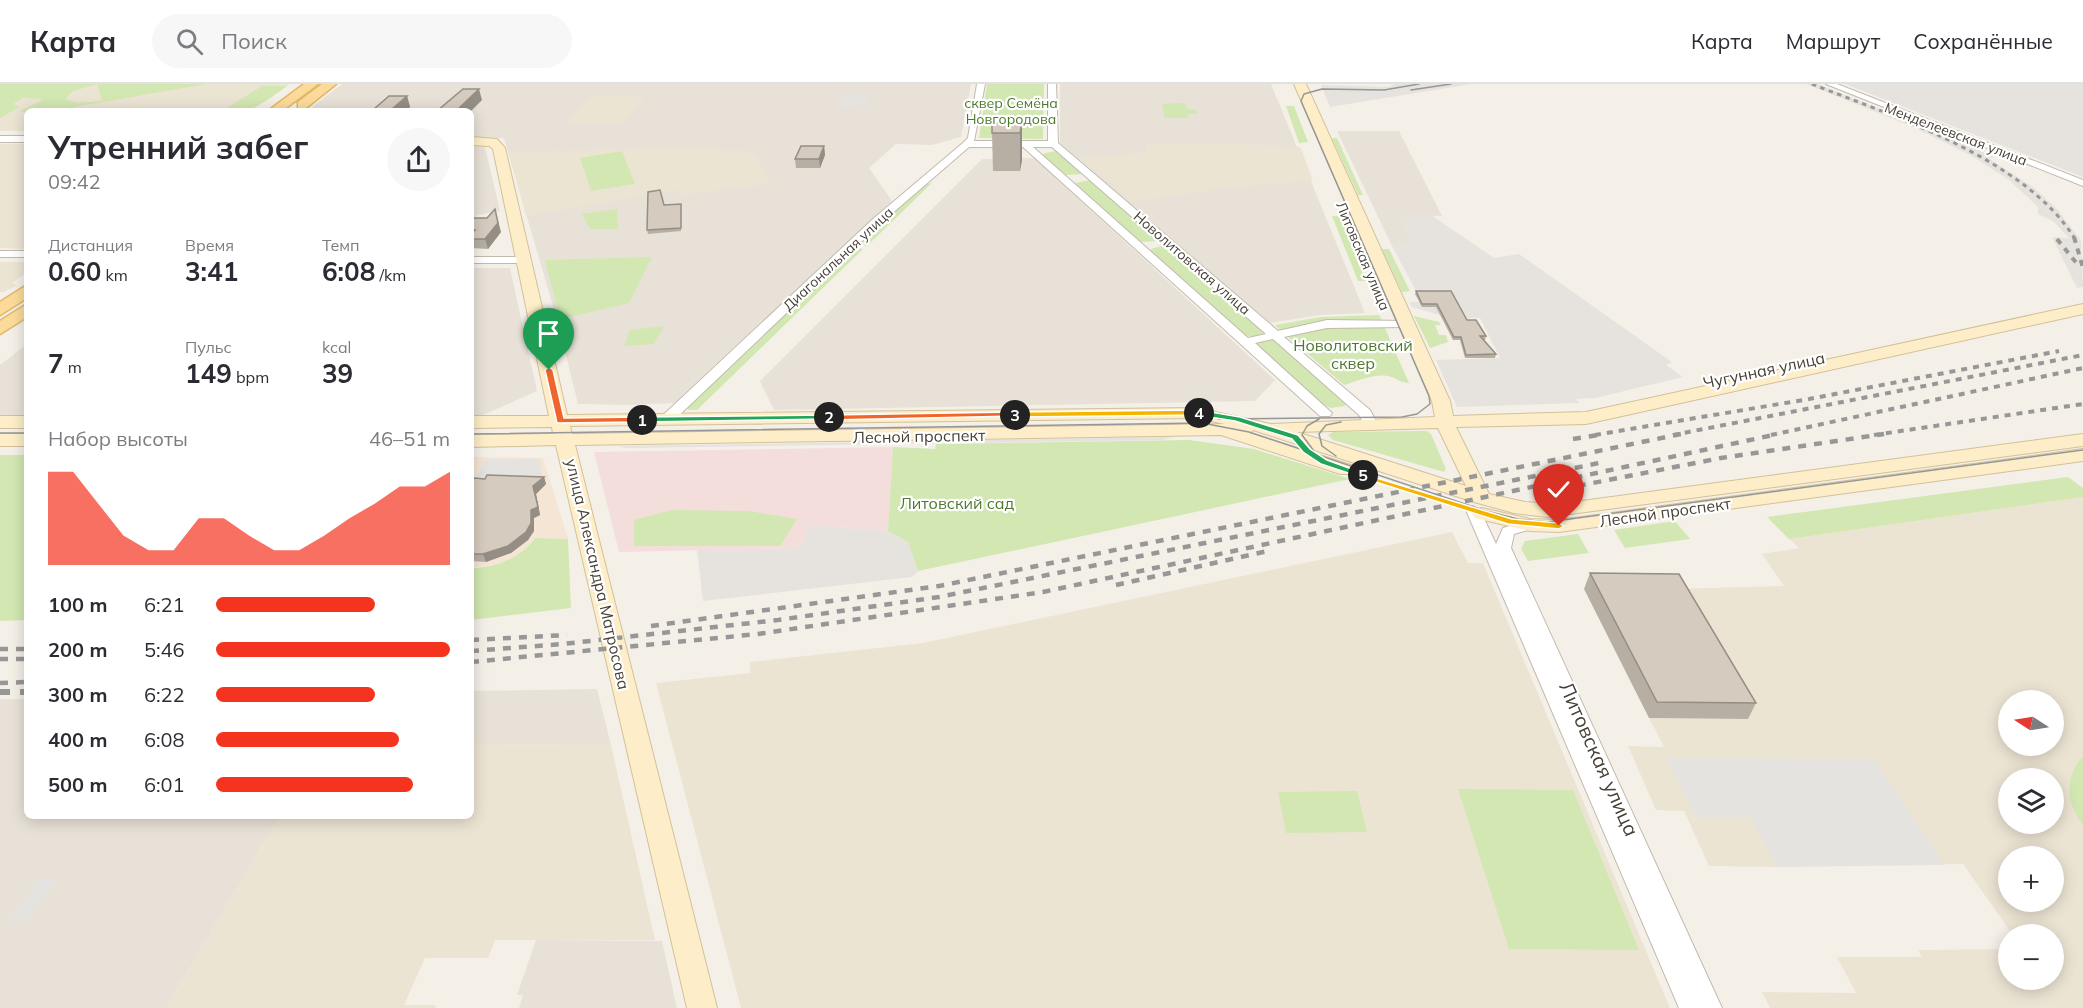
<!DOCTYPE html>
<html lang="ru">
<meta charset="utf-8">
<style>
:root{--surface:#fff;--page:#f7f7f7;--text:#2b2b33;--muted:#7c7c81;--line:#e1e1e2;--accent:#f4341f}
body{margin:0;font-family:Mulish,sans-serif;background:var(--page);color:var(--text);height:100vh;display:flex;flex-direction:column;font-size:22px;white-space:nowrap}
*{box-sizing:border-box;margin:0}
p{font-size:20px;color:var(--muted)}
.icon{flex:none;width:33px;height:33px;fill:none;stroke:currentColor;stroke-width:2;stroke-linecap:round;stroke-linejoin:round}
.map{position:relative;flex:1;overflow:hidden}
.panel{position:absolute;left:24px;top:24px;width:450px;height:711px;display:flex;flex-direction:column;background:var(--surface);border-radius:9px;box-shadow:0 3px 15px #0003}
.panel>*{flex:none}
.needle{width:39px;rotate:282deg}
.tools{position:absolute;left:1998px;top:606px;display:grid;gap:12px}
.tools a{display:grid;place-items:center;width:66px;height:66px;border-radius:50%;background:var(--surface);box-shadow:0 3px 15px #0003;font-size:30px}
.pin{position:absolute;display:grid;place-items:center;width:51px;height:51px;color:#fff;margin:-62px -26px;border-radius:50% 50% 50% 0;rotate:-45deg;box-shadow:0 0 6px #0007}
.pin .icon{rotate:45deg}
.km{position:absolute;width:30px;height:30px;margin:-15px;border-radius:50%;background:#222;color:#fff;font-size:16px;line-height:30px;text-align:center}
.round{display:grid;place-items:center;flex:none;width:63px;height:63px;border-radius:32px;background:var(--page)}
.summary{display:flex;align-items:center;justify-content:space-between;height:102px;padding:0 24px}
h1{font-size:33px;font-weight:700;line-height:45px}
.stats{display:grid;grid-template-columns:repeat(3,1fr);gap:9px;height:102px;padding:6px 24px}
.stats div{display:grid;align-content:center}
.stats b{font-size:26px;font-weight:700}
.stats small{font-size:16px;font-weight:400}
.stats p{font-size:16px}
.chart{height:168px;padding:12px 24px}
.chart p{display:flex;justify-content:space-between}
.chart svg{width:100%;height:108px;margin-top:6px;fill:var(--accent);opacity:.7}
ul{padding:0 24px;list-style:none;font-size:20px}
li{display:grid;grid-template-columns:96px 72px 1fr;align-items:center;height:45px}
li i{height:15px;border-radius:8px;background:var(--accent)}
header{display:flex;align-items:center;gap:36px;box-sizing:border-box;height:84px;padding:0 30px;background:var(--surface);border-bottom:2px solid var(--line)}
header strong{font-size:28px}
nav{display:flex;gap:33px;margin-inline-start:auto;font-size:21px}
.search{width:420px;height:54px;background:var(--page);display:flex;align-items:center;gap:15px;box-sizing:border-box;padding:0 21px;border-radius:33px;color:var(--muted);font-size:22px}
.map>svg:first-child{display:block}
.residential{fill:#e8e1d7}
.commercial{fill:#f5e5d4}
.industrial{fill:#e6e2dd}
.education{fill:#ece4d3;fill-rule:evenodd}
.medical{fill:#f4dedc}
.green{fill:#d2e7b2;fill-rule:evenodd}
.parking{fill:#e5e3e0}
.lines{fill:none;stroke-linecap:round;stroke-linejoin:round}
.street-casing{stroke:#c2baae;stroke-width:2}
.secondary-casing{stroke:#d2c199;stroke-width:2}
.primary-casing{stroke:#e1b769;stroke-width:3}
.street{fill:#fff;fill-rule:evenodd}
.secondary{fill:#fdeec9;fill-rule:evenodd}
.primary{fill:#fcdb9a;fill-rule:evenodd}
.tram{stroke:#979797;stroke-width:1.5}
.rail-far3{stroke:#979797;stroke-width:3;stroke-dasharray:4.5 4.5;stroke-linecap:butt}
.rail-far2{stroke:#979797;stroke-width:4;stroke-dasharray:6 6;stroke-linecap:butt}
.rail-far1{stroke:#979797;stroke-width:4.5;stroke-dasharray:8 8;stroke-linecap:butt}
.rail{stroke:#979797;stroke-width:6;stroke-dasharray:10 10;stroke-linecap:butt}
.wall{fill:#b7afa3}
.shaded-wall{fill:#958e85}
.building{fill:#d5cbbe;stroke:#958e85;stroke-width:1.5}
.split-1{fill:#f0652b;stroke:#fff;stroke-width:1.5}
.split-2{fill:#22a559;stroke:#fff;stroke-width:1.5}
.split-3{fill:#f0652b;stroke:#fff;stroke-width:1.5}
.split-4{fill:#f5b400;stroke:#fff;stroke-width:1.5}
.split-5{fill:#22a559;stroke:#fff;stroke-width:1.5}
.split-6{fill:#f5b400;stroke:#fff;stroke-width:1.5}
.labels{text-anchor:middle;stroke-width:4.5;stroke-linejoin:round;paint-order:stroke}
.far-park-label{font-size:14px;fill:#4c782b;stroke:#fff}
.far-street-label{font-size:14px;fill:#474037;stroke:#fff}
.park-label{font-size:16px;fill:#4c782b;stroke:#fff}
.street-label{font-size:16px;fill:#474037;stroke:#fff}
.near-street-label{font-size:20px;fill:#474037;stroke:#fff}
</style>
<header>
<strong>Карта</strong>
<div class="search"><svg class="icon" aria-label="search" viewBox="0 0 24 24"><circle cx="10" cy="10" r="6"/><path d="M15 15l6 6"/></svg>Поиск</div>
<nav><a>Карта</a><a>Маршрут</a><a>Сохранённые</a></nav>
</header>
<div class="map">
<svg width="2083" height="924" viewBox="0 0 2083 924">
<rect width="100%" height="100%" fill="#f4f0e8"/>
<!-- residential -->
<path class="residential" d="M342,0H971L961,53L932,61L896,60L869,84L892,117L674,319L632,321L578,320L559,243L504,54L471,53V27H307Z
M1060,0H1271L1365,229L1320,231L1270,239L1060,59Z
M1337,47H1399L1442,132L1399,133L1411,160H1391Z
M471,62L485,63L500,127L477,131L471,138Z
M1034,74L1275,296L1255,317L774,326L760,297L982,75Z
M471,184H510L537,307L481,332H471Z
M27,260V331H0V281Z
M597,605L611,661L471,660V607Z
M0,615H27V732H280L166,924H0Z
M536,856L662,857L677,924H519L523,911H517Z"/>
<!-- commercial -->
<path class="commercial" d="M471,373L543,374L568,455L535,454L526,464L513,474L495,481L471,484Z"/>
<!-- industrial -->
<path class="industrial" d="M1396,0H1471L1330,23L1321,1L1388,3Z
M1806,0H1817L1998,72L1988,74L2033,103L2057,125L2081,157L2083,203L2077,204L2052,153L2069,154L2053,137L2038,130V123L2009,96L1972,72L1913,43Z
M1845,0H2083V93Z
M1431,131L1494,174L1519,170L1672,278L1666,281L1683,293L1595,314L1576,315L1579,319L1457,323L1436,276L1500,274L1480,234H1451L1411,223L1410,218H1419L1417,209L1391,160H1411L1398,133Z
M809,441L888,447L908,458L918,487L912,493L703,517L697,466L801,464Z"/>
<!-- education -->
<path class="education" d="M79,0H290L251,27H27V47H0V14Z
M590,12H644L622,40H568Z
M1163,59L1297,62L1301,64L1313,97L1232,103L1132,118L1080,74L1147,68L1145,61Z
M0,60H27V165L0,164Z
M660,65L751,67L771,99L681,111L678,106L526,132L509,68Z
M0,178H27V188L12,199L17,201L4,208H0Z
M2083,413V924H1770L1762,908L1856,909L1837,873H1922L1918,866L2008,865V896H2054V850H2012L1963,780L1777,783L1709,782L1684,727L1656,726L1628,662L1664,663L1649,634L1747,635L1672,505L1784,502L1762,470L1799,464L1789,455ZM2008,616H2054V662H2008ZM2008,694H2054V740H2008ZM2008,772H2054V818H2008Z
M1452,448L1468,479H1483L1670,924H741L656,599L750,589V578L923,559Z
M471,660L611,661L655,856H495L488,874H425L404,921H436L435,924H166L280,732H471Z"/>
<!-- medical -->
<path class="medical" d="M893,363L888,447L809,441L801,464L619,468L594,368Z"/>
<!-- green -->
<path class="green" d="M0,0H206L52,27L23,28L20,27L44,15L23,14L13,20L19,23L0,34ZM97,0L102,17L77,19L65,15L73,7Z
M987,0H1044L1043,55L979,54Z
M262,2H287C267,16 252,31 227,24Z
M1185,19L1187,25H1196L1198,30H1188L1189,34H1165L1162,20Z
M1286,22H1294L1308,58L1299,59Z
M1332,54H1337L1363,111H1358Z
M622,67L635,100L591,107L580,74Z
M1056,67L1060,69L1083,90L1066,91L1043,71L1045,69Z
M1090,96L1158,155L1157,157L1140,158L1075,99Z
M932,99L867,162L863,161L865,159L862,158L922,101Z
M617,125L618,145H590L582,130Z
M1332,132H1340L1366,197H1358Z
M1161,162L1168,163L1264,248C1258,253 1249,253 1242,250L1150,167L1151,165Z
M855,164L863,165L697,326H688L689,321Z
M1382,165H1389L1410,207L1402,208Z
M652,173L629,219L560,235L545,176Z
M1379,231L1382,237H1324L1280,246L1275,241L1321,233Z
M1414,232L1439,238L1441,241H1435L1439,251H1446L1448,258L1430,264Z
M664,242L654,260L624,262L630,246Z
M1323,242H1384L1409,299C1401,299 1398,295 1391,293C1377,288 1358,297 1344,301L1286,251Z
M1270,255L1276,257L1346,318L1345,322L1331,324L1321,320L1255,260Z
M1427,347L1431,350L1446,385L1444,388L1333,356L1328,351L1333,348Z
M1189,356L1254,365L1350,395L918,487L908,458L888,447L893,363L935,365L936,360Z
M0,371H27V536L0,537Z
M2068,393L2083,404V413L1789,455L1767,433Z
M671,426L748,427L797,435L780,462H634V436Z
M1675,437L1690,455L1625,464L1614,446Z
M1578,450L1589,469L1528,477L1521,465L1525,457Z
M535,454L568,455L571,524L471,536V484C495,484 521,474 535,454Z
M2083,672V741C2066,719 2064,693 2083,672Z
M1458,705L1573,706L1639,866L1509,865Z
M1357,707L1367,748L1286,749L1278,708Z"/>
<!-- parking -->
<path class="parking" d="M842,10H869L866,20H860L859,23H837Z
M1172,353L1163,356L625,364L618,362Z
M486,375H540L542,393L475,394Z
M1666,674L1874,675L1944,781L1777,783L1751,734L1696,733Z
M40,795H57L25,837H8Z"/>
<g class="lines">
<!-- street casing -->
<g class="street-casing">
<path id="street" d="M977,0H985L974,57H1048V0H1056L1058,59L1278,247L1327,236L1410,237L1412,239L1406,243L1327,244L1284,253L1370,326L1378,341L1376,344H1366L1359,331L1273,255L1255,259L1332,329L1330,332H1320L1023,63H969L881,139L671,339H661L659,336L661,333L873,135L964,58L968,54ZM1033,63H1052L1266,250L1248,254Z
M1826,0H1837L2083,96V102Z
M0,52H27V58H0Z
M0,167H27V173H0Z
M471,173H525L530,176L525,179H471Z
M1473,422L1480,426L1496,460L1503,444L1530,436L1537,441L1535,444L1514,450L1511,464L1722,924H1679L1466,426Z"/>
</g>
<!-- secondary casing -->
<g class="secondary-casing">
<path id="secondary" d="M1294,0H1306L1450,317L1453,332L1586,328L2083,220V230L1586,340L1456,343L1489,410L1525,418L1559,420L2083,350V362L1548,433L1514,429L1474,418L1253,346L1250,349L1354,382L1357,386L1354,390H1340L1221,351L575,361L717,924H687L556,361L471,363V351L553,350L552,343L471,344V332H549L493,65L489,62L471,61V53L497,55L505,64L567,331L1197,324L1271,340L1435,333L1432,317ZM1197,334L1225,340L572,350L570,342ZM1438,344L1466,402L1297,348Z
M0,332H27V344H0Z
M0,350H27V362H0Z
M2083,365V377L1559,448L1530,447L1475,434L1472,430L1475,426L1482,424L1530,435L1559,436Z"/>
</g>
<!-- primary casing -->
<g class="primary-casing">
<path id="primary" d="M304,0H318L282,27H268Z
M322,0H336L306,24H298V18Z
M27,201V214L0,231V218Z
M27,220V233L0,250V237Z"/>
</g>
<!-- street -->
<use href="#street" class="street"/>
<!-- secondary -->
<use href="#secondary" class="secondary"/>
<!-- primary -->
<use href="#primary" class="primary"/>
<!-- tram -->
<path class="tram" d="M1411,6L1451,0
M1218,335L1402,333L1417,330L1430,320L1429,312L1301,17L1304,10L1322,5L1384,6L1419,0
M0,349H27
M471,350L1202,339L1249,348L1486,427L1518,435L1548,438L2083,366
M1314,367L1302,351L1307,342L1319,335
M1336,372L1322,362L1319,350L1326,341L1341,338"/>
<!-- rail-far3 -->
<path class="rail-far3" d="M1812,0C1895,33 2026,75 2075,155"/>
<!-- rail-far2 -->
<path class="rail-far2" d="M2074,153L2083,184
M2057,155L2078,181
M1595,351L1809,315L2059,267
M1673,351L2083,271
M1771,351L2083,284
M1874,351L2083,320"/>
<!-- rail-far1 -->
<path class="rail-far1" d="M1573,355L1604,350
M1562,405L1721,374L1884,350
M1116,501L1268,467
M651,542L939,502L1681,350
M471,556L567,551
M0,565H27
M471,567L563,560L778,536L939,513L1604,378
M0,575H27
M471,578L758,550L1043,508L1778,350
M0,599L27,598"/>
<!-- rail -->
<path class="rail" d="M0,608H27"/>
</g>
<!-- wall -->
<path class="wall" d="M407,12L410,23L406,27H375L374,25Z
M1022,39V76L1020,87H993L992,49Z
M824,62L825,71L820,84H796L795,75Z
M681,120V147L648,150L647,146L664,121Z
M471,134L501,148L488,165L471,164Z
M1416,207L1467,236L1486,252L1485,256H1483L1496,270L1495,274H1465L1460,256H1453L1436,223H1422L1415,210Z
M544,393L546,400L536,410L540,431L534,434V447L528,456L511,469L486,478L471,477V400Z
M1590,489L1756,619L1748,635L1649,634L1584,505Z"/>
<!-- shaded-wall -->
<path class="shaded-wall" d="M479,5L482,16L471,27H456Z
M407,12L410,23L406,27H393L392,25Z
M1022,39V76L1020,87V49Z
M824,62L825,71L820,84L819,75Z
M495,125L501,148L488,165L485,155Z
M544,393L546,400L536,410L540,431L534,434V447L528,456L511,469L486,478L483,470L531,426L533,402Z"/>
<!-- building -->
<path class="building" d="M463,5H479L456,27H437Z
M389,12H407L392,25H374Z
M992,39H1022L1020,49H992Z
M801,62H824L819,75H795Z
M660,106L664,121L681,120V144L647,146L648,108Z
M495,125L498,139L485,155H471V150L475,146H471V134H487Z
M1416,207H1451L1467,236H1476L1486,252H1480L1496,270L1466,271L1461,253H1454L1437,220H1422Z
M487,391L544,393L533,402L538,423L531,426V439L526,448L508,462L483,470H471V400L474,394L485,395Z
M1590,489L1679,490L1756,619L1657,618Z"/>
<!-- split-1 -->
<path class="split-1" d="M549,283L553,286L564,334L642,333L647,336L642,338L557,339L545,286Z"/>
<!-- split-2 -->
<path class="split-2" d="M829,331L832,335L642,338L638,336L642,333Z"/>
<!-- split-3 -->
<path class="split-3" d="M1015,328L1018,332L829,336L825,333L829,331Z"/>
<!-- split-4 -->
<path class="split-4" d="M1199,326L1202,331L1015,333L1010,331L1015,328Z"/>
<!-- split-5 -->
<path class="split-5" d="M1199,326L1240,333L1298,351L1310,365L1327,376L1368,391L1363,394L1321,380L1303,368L1292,355L1235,337L1196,331Z"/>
<!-- split-6 -->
<path class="split-6" d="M1360,389L1512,435L1559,439L1564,442L1559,445L1508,440L1360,393Z"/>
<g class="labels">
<!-- far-park labels -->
<g class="far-park-label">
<text x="1011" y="24">сквер Семёна<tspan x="1011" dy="16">Новгородова</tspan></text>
</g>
<!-- far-street labels -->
<g class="far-street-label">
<text transform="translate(1956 50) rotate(21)" y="5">Менделеевская улица</text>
<text transform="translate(1363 172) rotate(67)" y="5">Литовская улица</text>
<text transform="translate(838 175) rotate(-43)" y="5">Диагональная улица</text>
<text transform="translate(1192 179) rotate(41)" y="5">Новолитовская улица</text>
</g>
<!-- park labels -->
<g class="park-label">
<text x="1353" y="267">Новолитовский<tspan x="1353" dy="18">сквер</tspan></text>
<text x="957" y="425">Литовский сад</text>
</g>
<!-- street labels -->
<g class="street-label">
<text transform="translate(1764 286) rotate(-12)" y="6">Чугунная улица</text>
<text transform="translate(919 352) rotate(-1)" y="6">Лесной проспект</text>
<text transform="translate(1665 428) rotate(-8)" y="6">Лесной проспект</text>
<text transform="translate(598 490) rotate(77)" y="6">улица Александра Матросова</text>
</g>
<!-- near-street labels -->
<g class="near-street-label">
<text transform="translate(1599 675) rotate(66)" y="7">Литовская улица</text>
</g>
</g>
</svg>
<div class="tools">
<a><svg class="needle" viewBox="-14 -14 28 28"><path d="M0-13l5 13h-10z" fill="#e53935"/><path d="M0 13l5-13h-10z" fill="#7c7c81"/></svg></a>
<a><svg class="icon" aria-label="layers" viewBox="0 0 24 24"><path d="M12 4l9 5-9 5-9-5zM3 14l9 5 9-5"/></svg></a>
<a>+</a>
<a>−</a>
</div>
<div class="pin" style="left:549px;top:286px;background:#1e9e55"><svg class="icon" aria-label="arrive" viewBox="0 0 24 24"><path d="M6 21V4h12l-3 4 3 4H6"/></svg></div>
<div class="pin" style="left:1559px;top:442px;background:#d93025"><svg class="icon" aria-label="check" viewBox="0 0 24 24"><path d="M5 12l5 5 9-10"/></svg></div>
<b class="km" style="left:642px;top:336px">1</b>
<b class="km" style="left:829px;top:333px">2</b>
<b class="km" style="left:1015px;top:331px">3</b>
<b class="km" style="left:1199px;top:329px">4</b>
<b class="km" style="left:1363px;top:391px">5</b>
<section class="panel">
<div class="summary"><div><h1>Утренний забег</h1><p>09:42</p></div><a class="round"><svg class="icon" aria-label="share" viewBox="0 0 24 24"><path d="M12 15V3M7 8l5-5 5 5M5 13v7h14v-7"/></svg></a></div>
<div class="stats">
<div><p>Дистанция</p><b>0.60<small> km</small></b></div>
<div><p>Время</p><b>3:41</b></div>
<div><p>Темп</p><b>6:08<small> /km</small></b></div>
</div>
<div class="stats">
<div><b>7<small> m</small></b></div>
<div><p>Пульс</p><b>149<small> bpm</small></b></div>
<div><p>kcal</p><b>39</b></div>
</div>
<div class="chart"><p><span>Набор высоты</span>46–51 m</p>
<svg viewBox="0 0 160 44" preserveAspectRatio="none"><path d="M0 44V6L10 6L20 19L30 32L40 38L50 38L60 25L70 25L80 32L90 38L100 38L110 32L120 25L130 19L140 12L150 12L160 6V44z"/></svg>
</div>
<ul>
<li><b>100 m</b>6:21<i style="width:68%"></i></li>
<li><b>200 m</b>5:46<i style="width:100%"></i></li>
<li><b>300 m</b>6:22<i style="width:68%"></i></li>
<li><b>400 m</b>6:08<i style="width:78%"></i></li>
<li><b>500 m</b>6:01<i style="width:84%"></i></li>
</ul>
</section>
</div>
